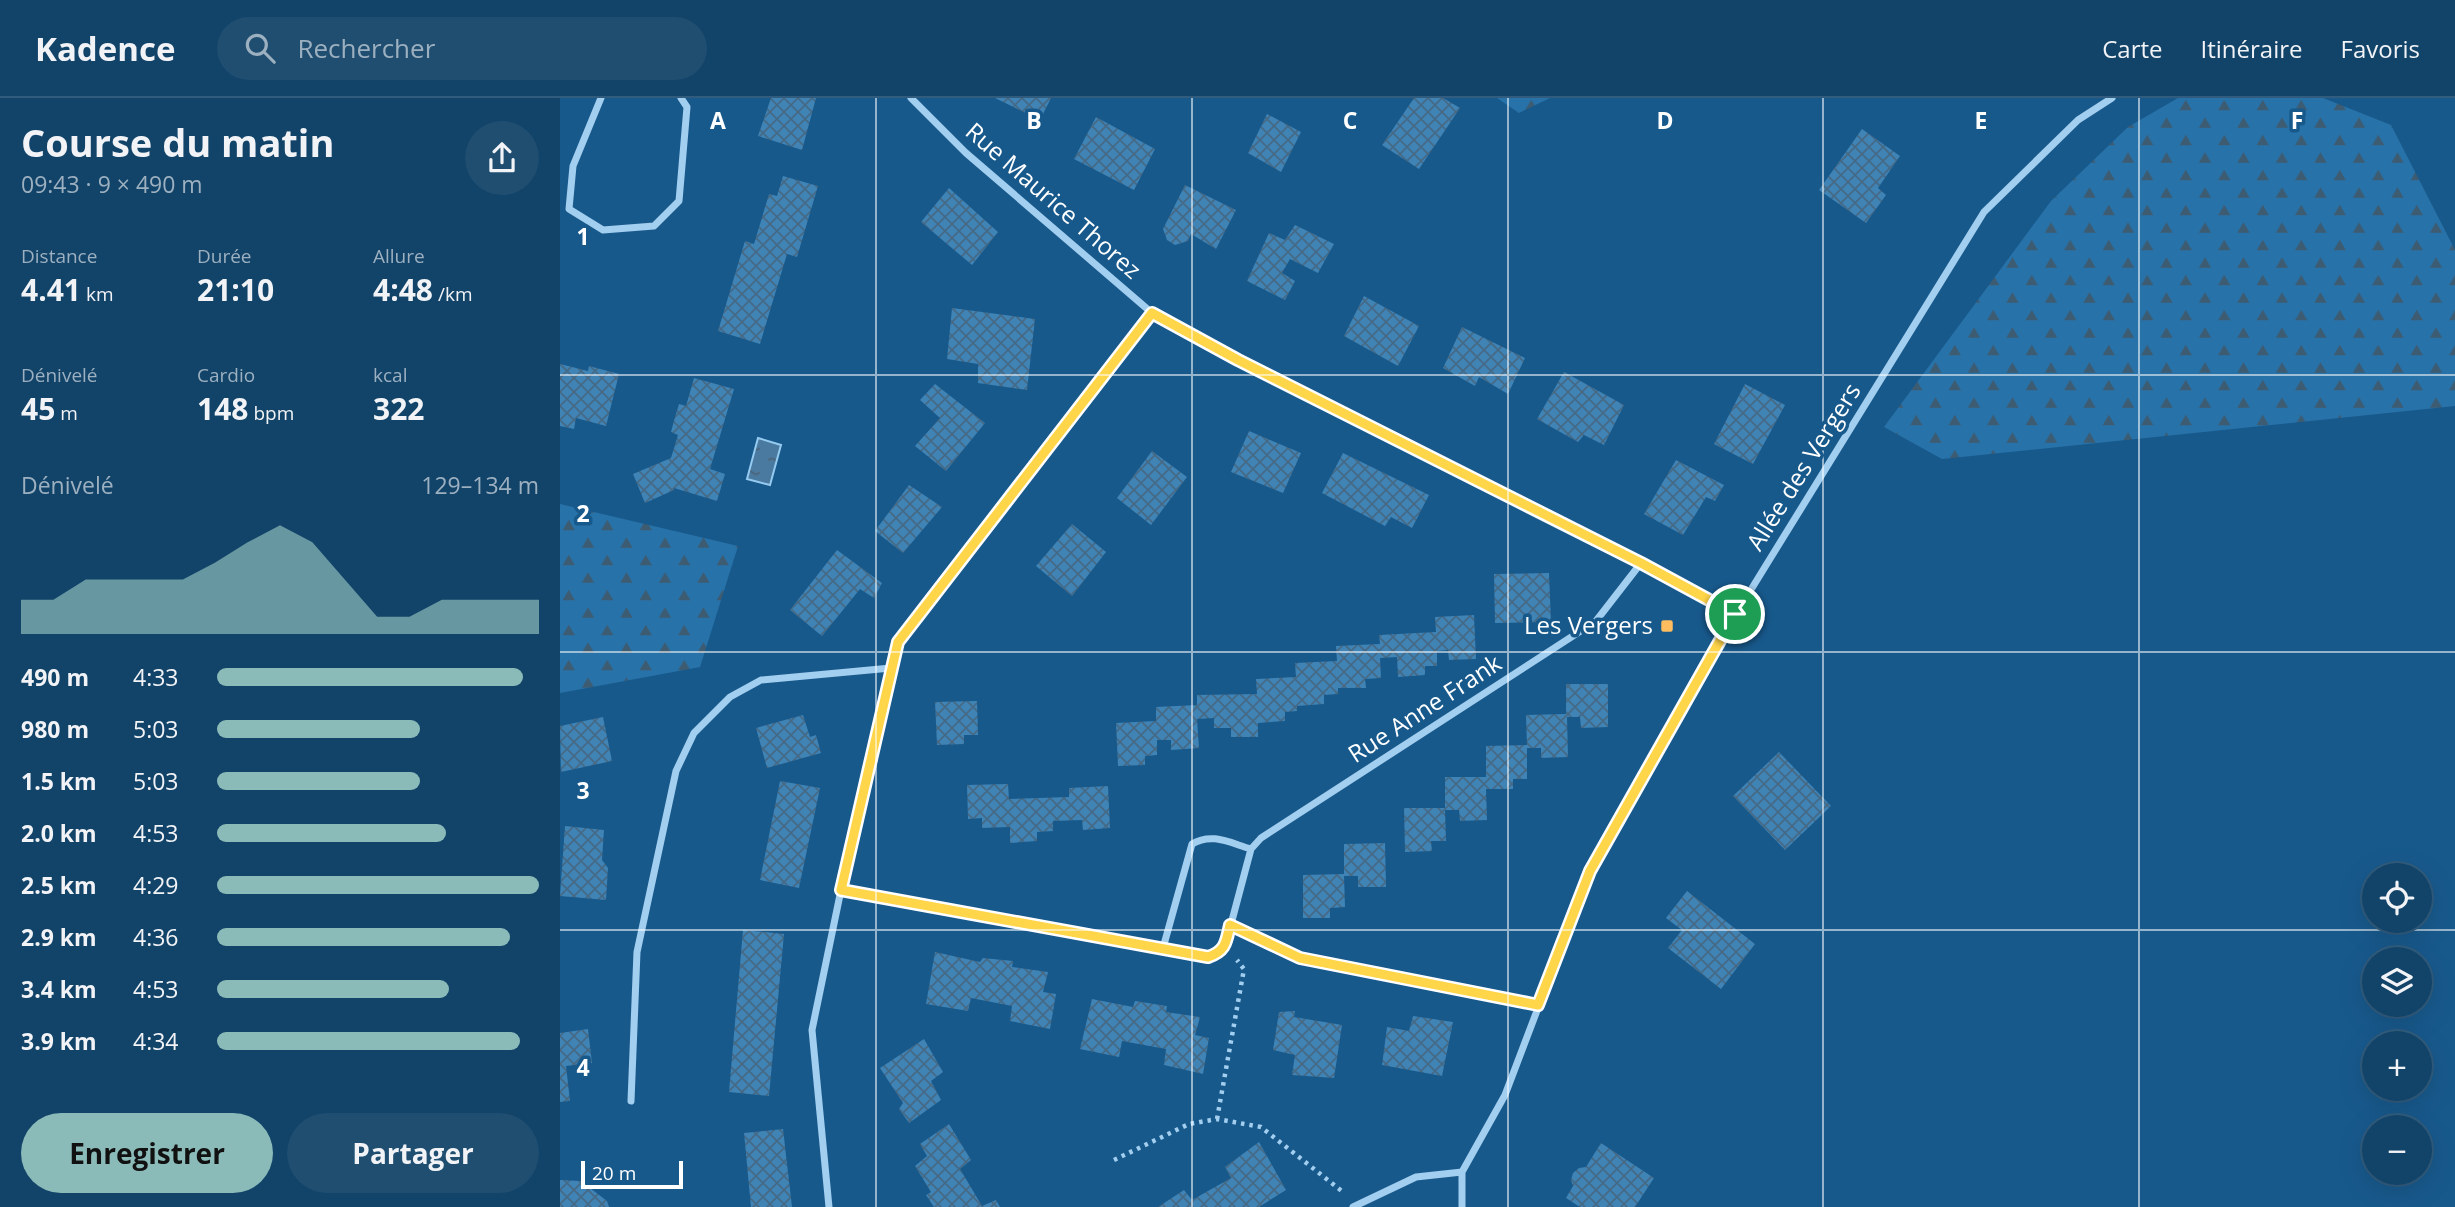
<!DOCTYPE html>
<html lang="fr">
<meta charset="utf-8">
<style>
:root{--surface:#124369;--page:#1f4e71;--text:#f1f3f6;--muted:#9cb0c0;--line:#315c7d;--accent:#8bbbb9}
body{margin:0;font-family:"Open Sans",sans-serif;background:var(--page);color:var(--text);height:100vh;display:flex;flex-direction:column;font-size:26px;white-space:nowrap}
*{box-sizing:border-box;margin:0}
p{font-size:23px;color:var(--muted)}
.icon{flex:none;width:38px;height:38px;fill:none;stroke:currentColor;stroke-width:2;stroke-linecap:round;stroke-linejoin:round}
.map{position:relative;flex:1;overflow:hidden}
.details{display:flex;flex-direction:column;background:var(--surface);width:560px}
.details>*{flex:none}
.controls{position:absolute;left:1802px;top:765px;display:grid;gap:14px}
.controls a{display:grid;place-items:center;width:70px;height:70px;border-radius:50%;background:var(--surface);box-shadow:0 7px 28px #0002,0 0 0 2px var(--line);font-size:35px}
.scale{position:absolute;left:21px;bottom:18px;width:102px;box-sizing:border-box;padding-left:7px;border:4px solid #fff;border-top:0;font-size:19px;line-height:24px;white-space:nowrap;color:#fff;-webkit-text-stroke:5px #18598c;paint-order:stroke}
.pin{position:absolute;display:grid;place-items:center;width:60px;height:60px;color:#fff;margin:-30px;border:4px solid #fff;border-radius:50%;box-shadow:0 2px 7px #0007}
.round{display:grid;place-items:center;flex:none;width:74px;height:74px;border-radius:37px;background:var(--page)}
.summary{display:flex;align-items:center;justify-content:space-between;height:119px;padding:0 21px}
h1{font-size:38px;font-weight:700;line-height:52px}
.metrics{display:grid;grid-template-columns:repeat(3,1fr);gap:10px;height:119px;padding:7px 21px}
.metrics div{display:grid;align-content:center}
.metrics b{font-size:30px;font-weight:700}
.metrics small{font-size:19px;font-weight:400}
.metrics p{font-size:19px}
.chart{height:196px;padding:14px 21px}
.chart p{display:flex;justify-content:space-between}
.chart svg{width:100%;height:126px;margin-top:7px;fill:var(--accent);opacity:.7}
.cta{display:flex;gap:14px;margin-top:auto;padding:14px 21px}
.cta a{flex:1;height:80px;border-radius:42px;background:var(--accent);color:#111;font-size:28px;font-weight:700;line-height:80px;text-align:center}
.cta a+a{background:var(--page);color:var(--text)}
ul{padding:0 21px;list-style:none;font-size:23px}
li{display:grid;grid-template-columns:112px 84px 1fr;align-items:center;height:52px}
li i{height:18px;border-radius:9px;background:var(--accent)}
header{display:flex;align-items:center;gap:42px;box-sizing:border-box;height:98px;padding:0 35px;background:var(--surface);border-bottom:2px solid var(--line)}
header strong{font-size:33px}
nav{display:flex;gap:38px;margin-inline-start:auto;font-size:24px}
.search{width:490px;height:63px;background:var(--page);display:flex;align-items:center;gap:18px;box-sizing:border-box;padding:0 24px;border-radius:38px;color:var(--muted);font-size:26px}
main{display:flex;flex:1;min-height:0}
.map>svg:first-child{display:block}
.forest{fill:url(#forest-firs)}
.water{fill:url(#water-ripples);stroke:#95cbf1;stroke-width:2}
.building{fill:url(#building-cross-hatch)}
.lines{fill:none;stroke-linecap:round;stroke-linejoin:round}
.path{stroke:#a2ceef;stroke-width:4.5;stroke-dasharray:3.5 5;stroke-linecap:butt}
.minor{stroke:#a2ceef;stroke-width:7}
.route-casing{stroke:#fff;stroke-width:14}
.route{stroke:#ffd54a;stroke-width:9}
.grid{fill:none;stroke:#fff;stroke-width:2;stroke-opacity:0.55}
.poi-dot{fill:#ffbd60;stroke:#18598c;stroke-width:2.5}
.labels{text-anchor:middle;stroke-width:7;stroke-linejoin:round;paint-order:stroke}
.street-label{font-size:24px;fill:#fff;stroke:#18598c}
.poi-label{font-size:24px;fill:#fff;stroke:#18598c;text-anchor:end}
.grid-label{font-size:23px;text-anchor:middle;font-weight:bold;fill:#fff;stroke:#18598c;stroke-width:7;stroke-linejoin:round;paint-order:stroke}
</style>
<header>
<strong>Kadence</strong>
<div class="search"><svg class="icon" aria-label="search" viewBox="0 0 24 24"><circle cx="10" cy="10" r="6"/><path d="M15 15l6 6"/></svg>Rechercher</div>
<nav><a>Carte</a><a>Itinéraire</a><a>Favoris</a></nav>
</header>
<main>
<section class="details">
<div class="summary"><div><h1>Course du matin</h1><p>09:43 · 9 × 490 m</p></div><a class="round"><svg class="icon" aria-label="share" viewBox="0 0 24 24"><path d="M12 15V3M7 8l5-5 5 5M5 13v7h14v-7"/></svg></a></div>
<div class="metrics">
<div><p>Distance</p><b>4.41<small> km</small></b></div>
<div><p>Durée</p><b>21:10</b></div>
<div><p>Allure</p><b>4:48<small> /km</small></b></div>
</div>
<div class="metrics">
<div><p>Dénivelé</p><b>45<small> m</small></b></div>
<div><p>Cardio</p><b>148<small> bpm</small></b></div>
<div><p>kcal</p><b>322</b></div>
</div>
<div class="chart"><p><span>Dénivelé</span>129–134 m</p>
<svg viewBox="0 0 160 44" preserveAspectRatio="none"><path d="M0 44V32L10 32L20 25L30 25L40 25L50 25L60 19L70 12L80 6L90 12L100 25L110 38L120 38L130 32L140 32L150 32L160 32V44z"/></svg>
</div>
<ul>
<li><b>490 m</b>4:33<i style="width:95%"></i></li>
<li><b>980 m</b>5:03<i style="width:63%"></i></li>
<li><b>1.5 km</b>5:03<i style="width:63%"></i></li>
<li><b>2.0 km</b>4:53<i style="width:71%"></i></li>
<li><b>2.5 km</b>4:29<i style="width:100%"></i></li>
<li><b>2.9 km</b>4:36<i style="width:91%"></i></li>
<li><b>3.4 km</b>4:53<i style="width:72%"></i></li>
<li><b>3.9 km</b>4:34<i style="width:94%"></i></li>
</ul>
<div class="cta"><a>Enregistrer</a><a>Partager</a></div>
</section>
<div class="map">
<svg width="1895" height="1109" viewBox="0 0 1895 1109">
<defs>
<pattern id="forest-firs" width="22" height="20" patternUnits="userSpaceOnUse" patternTransform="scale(1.75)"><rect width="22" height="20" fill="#2772a9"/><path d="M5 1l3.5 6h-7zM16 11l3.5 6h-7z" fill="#3d5b71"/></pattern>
<pattern id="water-ripples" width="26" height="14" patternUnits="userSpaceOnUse" patternTransform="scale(1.75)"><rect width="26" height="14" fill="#4b7aa0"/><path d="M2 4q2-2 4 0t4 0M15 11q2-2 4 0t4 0" fill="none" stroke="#4c6376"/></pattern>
<pattern id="building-cross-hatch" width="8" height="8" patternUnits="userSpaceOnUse" patternTransform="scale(1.75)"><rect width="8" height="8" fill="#4083b5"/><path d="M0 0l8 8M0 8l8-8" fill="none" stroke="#456a86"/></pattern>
</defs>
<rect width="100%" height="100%" fill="#18598c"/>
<!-- forest -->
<path class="forest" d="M937,0H990L959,15Z
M1618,0H1763L1831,27L1895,152V308L1382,361L1324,329L1491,103L1568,29Z
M0,406L178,448L140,569L0,595Z"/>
<!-- water -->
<path class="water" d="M198,340L221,347L210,387L187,381Z"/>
<!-- building -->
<path class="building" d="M211,0H256L242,52L198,38Z
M435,0H491L480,22Z
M854,0H883L900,10L859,71L822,47Z
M707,16L741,34L721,74L688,55Z
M536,19L595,51L574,92L514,61Z
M1302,31L1340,58L1318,90L1326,97L1306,125L1259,92Z
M223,78L258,88L237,159L227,156L200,246L158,233L185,143L194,146L209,96L217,98Z
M625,87L676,112L656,151L631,136L628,143L615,147L607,142L603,131Z
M389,90L438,134L412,167L361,124Z
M735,127L774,146L758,175L730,161L722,175L735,183L725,202L687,183L709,135L725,142Z
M804,198L859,228L838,268L784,238Z
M392,210L475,221L467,292L418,285V266L387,261Z
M902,229L965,260L948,296L919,279L915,288L883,270Z
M0,266L28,273L29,268L59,276L46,328L16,320L14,331L0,328Z
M1004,274L1064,307L1044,347L1024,337L1018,344L977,321Z
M134,280L174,291L150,371L165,376L157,403L114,390V392L85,405L73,376L111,360L118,337L111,334L115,319L119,306L126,308Z
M375,286L425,325L386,373L355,348L380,320L360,302Z
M1185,286L1225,307L1193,366L1154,346Z
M689,333L741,355L723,395L671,374Z
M592,353L627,379L591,427L557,400Z
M783,355L869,397L852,430L831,419L825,428L762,395Z
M1116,362L1164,387L1155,403L1146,399L1123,437L1084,416Z
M349,387L382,409L343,455L315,433Z
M512,426L546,454L512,498L476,468Z
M277,452L322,485L314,500L300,491L262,538L230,512Z
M989,475L991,524L935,525L934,476Z
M914,517L916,561L889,562L888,552L877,553V568H865V577L838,579L837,559L820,560L821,580L805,581L806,590H778V596L764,597V606L737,608V613L725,614V623L698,625V639H671V630H654V620L637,621L639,650L611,652V642H597V657L585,658V667L558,668L556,625L596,623V609L637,607V597L697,596L696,581L736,579L735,565L777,563L776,548L820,546L819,537L876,534L875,519Z
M1006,586H1048V629L1021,630L1020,619H1007L1008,659L981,660V650H967V681H953V691H926L927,722L900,723L899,712H885L886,743H871L872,753L845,754L844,710H885V679H926V648L967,647L966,617L1006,616Z
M417,603L418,637H404V646L377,647L375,604Z
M243,617L250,639L256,637L261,655L207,670L196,630Z
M43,619L52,663L1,674L0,628Z
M1219,654L1271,708L1225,752L1173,698Z
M220,683L260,690L239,790L200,782Z
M448,686L449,701L509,699V690L548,688L550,730L523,732L522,722L493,723V733L477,734V743L450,745V729L422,730V720L408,721L407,687Z
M5,728L44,732L42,762L48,770L46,802L0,798Z
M825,745L826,789H798V778H784L785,809L770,810V820H743V777L784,776V746Z
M1127,793L1195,846L1161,891L1108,850L1122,832L1106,820Z
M183,832L224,836L209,998L169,994Z
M375,854L420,864L423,860L453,863L452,869L488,874L483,894L496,896L490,931L450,923L452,908L411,900L408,913L366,906Z
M532,901L573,909L575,903L607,908L606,914L640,919L635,937L649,940L643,976L604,967L606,951L562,943L559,959L520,951Z
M735,913L734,919L782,927L774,980L732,977L735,957L713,952L719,914Z
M853,918L893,924L882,978L822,967L827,929L849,933Z
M28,931L32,965L6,968L10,1003L0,1004V935Z
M364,941L383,974L371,983L381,1002L349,1025L339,1011L343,1005L320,970Z
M389,1026L411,1062L400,1071L422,1108L436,1102L440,1109H374L366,1097L371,1094L355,1068L367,1058L360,1046Z
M223,1031L232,1109H191L184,1035Z
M699,1044L726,1092L699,1109H598L624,1092L632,1102L671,1080L665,1069Z
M1041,1045L1094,1080L1075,1109H1020L1006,1100L1013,1088L1011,1082L1013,1075L1019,1070L1026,1069Z
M0,1082L21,1083L47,1103L49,1109H0Z"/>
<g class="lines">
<!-- path -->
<path class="path" d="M687,835L740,860L959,903
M657,1021L684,871L677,862
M554,1062L629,1026L657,1021L701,1029L783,1094"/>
<!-- minor -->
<path class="minor" d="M41,0L13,68L9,111L43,132L94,128L119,103L127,9L121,0
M351,0L406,55L592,215L678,262L1081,465L1176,516
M691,751L701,740L1036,523L1081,465
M281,792L648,860L659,856L666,845L691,751C670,745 652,734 632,746L603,850
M71,1003L77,854L116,673L134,635L170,599L201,582L331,570
M269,1109L252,932L281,792L338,544L592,215
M793,1109L856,1079L902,1074
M902,1109V1074L945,997L1030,773L1176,516L1424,114L1518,22L1552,0"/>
</g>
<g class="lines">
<!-- route casing -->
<g class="route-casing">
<path id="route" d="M592,215L678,262L1081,465L1175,516L1030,773L978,907L740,860L670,827C666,844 666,853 648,859L281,792L338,544Z"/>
</g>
<!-- route -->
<use href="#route" class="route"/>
</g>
<!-- grid -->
<path class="grid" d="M316,0V1109M632,0V1109M948,0V1109M1263,0V1109M1579,0V1109M0,277H1895M0,554H1895M0,832H1895"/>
<!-- markers -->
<rect class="poi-dot" x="1100" y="521" width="14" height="14" rx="3.5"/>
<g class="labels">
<!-- street labels -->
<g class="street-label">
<text transform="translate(493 103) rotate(41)" y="8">Rue Maurice Thorez</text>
<text transform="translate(1244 369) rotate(-58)" y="8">Allée des Vergers</text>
<text transform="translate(865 611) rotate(-33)" y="8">Rue Anne Frank</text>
</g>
<!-- poi labels -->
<g class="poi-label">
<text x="1093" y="536">Les Vergers</text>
</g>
</g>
<g class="grid-label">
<text x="158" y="31">A</text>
<text x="474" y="31">B</text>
<text x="790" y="31">C</text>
<text x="1105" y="31">D</text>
<text x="1421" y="31">E</text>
<text x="1737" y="31">F</text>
<text x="23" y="147">1</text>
<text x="23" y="424">2</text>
<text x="23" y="701">3</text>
<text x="23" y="978">4</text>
</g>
</svg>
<div class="controls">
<a><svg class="icon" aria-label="locate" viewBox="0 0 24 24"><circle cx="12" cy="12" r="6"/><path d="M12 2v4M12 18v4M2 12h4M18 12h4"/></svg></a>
<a><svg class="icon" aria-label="layers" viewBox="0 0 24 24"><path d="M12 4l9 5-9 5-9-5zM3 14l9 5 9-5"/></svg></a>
<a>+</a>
<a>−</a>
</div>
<div class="scale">20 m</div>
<div class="pin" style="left:1175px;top:516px;background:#1e9e55"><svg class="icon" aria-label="arrive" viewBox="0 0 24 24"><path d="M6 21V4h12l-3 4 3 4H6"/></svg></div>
</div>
</main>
